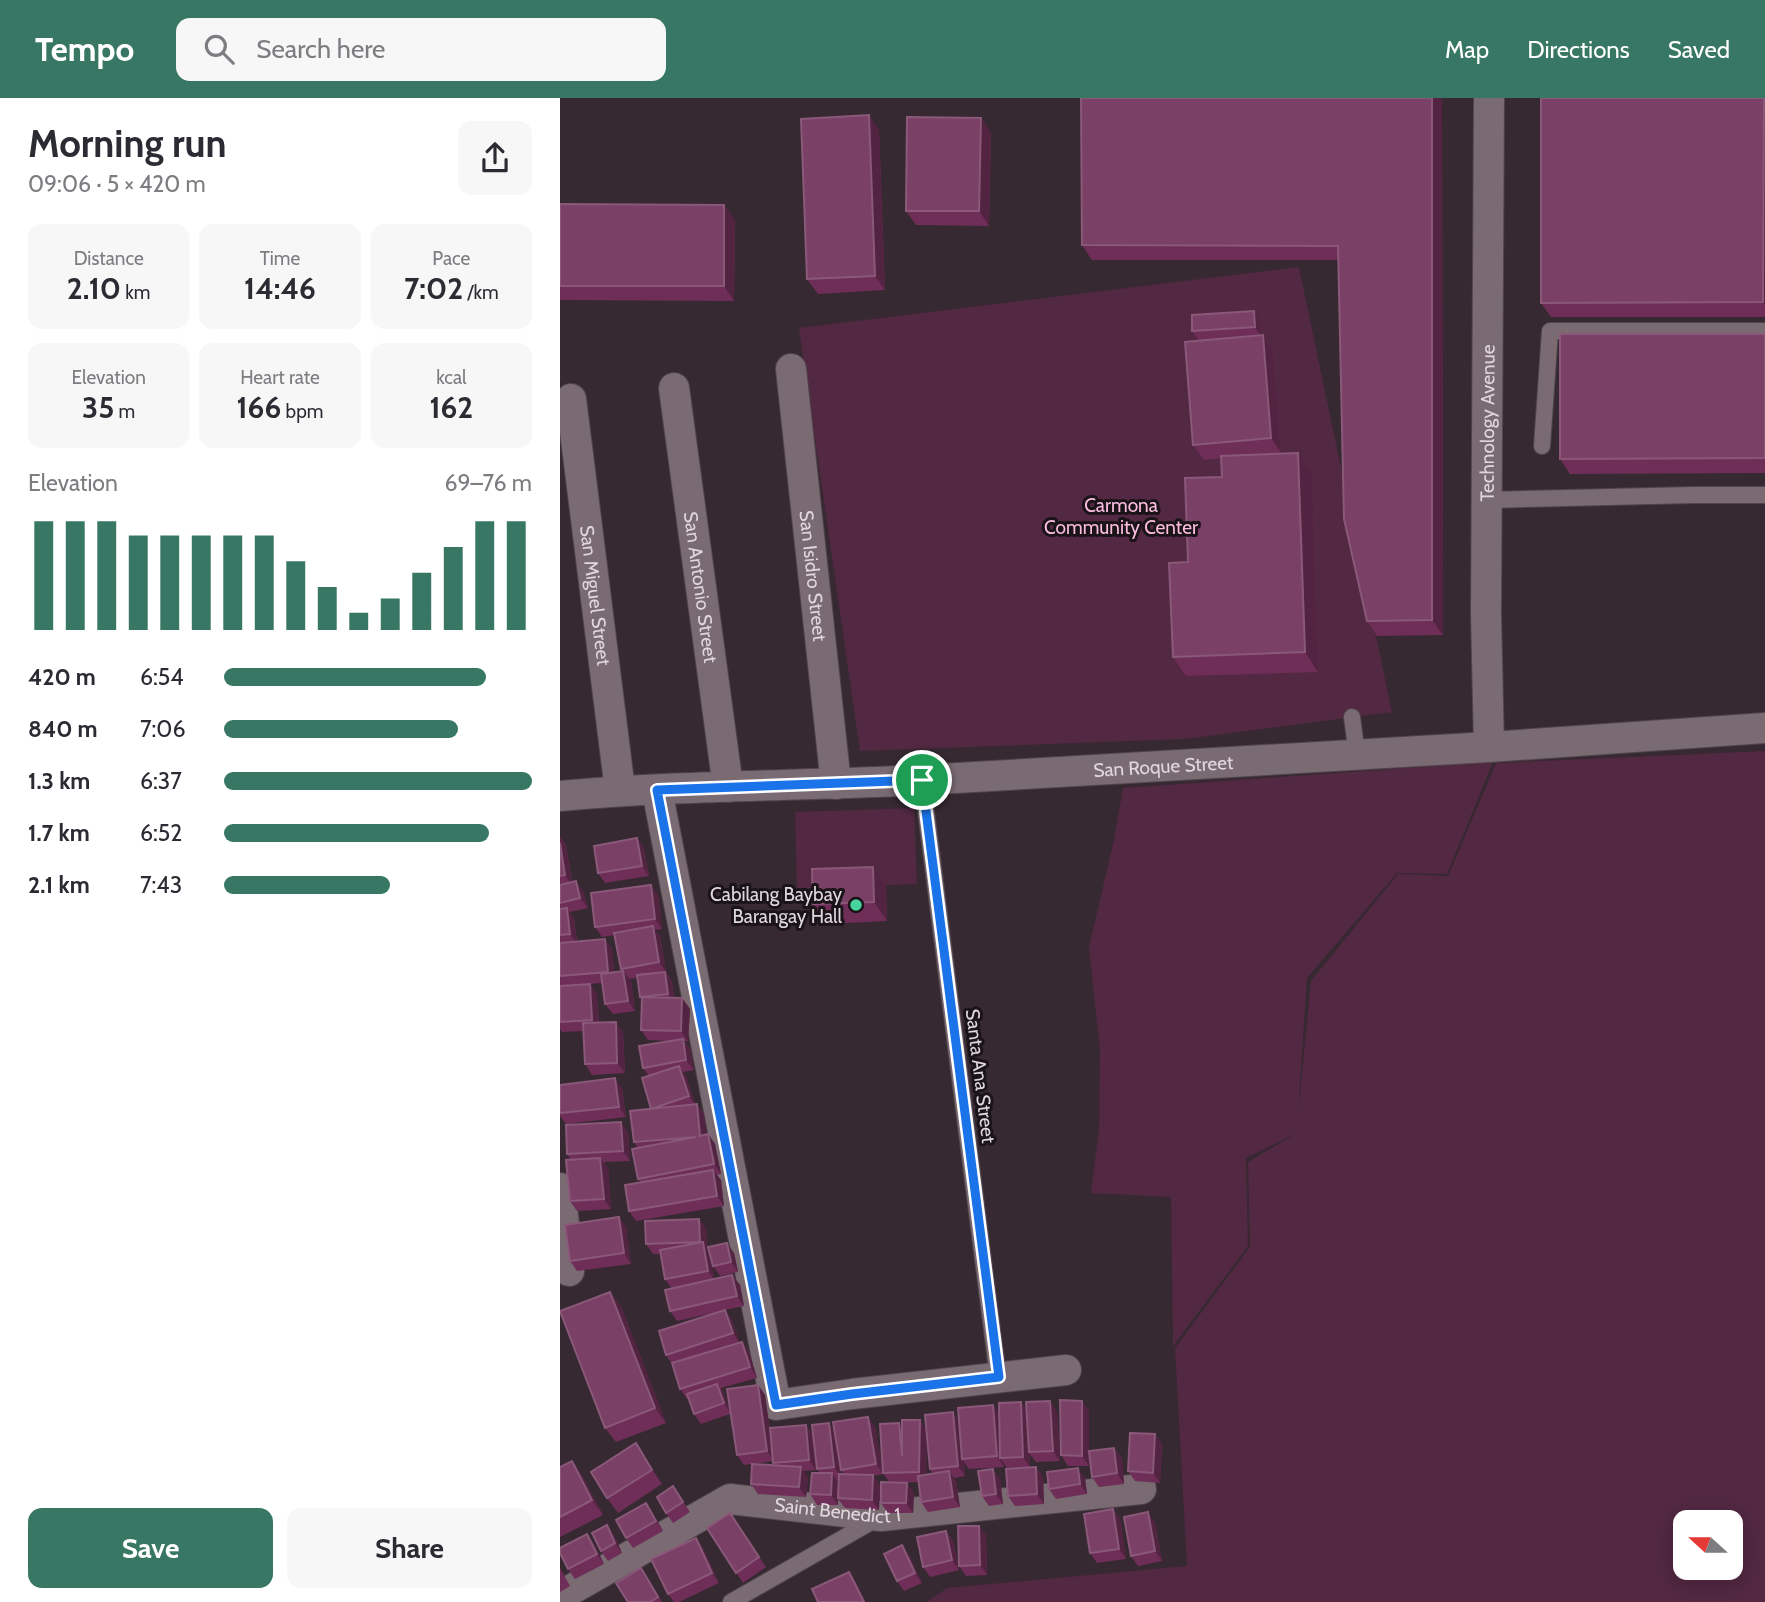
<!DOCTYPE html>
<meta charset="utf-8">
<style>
:root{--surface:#fff;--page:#f7f7f7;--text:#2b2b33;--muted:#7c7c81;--accent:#387763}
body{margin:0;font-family:Cabin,sans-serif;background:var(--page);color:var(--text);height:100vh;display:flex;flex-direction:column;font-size:26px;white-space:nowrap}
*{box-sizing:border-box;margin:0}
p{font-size:23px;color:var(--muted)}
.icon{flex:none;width:38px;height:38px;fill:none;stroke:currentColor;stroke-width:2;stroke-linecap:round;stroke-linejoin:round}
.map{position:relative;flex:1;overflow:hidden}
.panel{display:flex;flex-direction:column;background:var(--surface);width:560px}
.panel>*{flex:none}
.needle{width:46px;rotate:291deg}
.controls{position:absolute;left:1113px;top:1412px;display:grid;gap:14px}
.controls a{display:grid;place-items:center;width:70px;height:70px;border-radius:14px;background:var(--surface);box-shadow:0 4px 18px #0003;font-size:35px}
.pin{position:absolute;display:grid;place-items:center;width:60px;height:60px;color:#fff;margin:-30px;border:4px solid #fff;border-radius:50%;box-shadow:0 2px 7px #0007}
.round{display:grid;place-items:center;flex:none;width:74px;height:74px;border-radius:14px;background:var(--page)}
.overview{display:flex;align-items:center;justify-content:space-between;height:119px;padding:0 28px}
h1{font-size:38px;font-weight:700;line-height:52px}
.stats{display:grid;grid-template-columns:repeat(3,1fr);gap:10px;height:119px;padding:7px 28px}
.stats div{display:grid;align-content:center;border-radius:14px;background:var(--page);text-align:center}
.stats b{font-size:30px;font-weight:700}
.stats small{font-size:19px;font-weight:400}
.stats p{font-size:19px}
.chart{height:196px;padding:14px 28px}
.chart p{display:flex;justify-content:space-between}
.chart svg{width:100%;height:126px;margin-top:7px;stroke:var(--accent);stroke-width:6}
.primary-button{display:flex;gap:14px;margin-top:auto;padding:14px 28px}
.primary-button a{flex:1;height:80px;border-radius:14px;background:var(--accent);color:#fff;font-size:28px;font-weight:700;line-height:80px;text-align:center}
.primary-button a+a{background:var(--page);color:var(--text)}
ul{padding:0 28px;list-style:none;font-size:23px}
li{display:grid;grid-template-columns:112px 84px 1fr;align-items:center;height:52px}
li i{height:18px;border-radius:9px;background:var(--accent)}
header{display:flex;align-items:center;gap:42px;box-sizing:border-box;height:98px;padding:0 35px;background:var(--accent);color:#fff}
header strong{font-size:33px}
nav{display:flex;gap:38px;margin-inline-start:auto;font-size:24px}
.search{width:490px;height:63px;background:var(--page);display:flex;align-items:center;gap:18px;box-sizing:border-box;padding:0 24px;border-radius:14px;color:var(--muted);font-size:26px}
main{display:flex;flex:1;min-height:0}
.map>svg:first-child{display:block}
.green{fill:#522842;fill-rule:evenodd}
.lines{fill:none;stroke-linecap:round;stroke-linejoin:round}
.lane-casing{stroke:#50454c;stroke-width:18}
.street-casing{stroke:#50454c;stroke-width:32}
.lane{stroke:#7a6a72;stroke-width:16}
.street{stroke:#7a6a72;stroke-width:30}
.wall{fill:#6e2e58;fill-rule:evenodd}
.shaded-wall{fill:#532442}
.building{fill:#7a4066;stroke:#8a5879;stroke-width:2}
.route-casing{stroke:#fff;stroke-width:14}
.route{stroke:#1a73e8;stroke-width:9}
.poi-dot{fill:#47d49e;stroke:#1a1418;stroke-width:2.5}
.labels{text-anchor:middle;stroke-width:6;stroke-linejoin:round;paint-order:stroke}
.street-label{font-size:19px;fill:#e0d7dc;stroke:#1a1418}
.park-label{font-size:19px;fill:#fbbce0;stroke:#1a1418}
.poi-label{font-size:19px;fill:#e0d7dc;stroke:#1a1418;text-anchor:end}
</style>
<header>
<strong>Tempo</strong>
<div class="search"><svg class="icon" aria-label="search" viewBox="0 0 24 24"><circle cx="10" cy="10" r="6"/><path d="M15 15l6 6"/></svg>Search here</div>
<nav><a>Map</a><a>Directions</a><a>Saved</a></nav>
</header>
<main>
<section class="panel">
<div class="overview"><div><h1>Morning run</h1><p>09:06 · 5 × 420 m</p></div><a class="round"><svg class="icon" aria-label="share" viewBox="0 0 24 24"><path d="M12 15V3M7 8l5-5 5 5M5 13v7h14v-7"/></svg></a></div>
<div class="stats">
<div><p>Distance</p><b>2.10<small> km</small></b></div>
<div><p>Time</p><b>14:46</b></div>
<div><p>Pace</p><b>7:02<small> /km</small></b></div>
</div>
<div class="stats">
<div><p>Elevation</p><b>35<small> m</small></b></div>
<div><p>Heart rate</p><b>166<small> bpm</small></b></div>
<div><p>kcal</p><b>162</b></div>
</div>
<div class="chart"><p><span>Elevation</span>69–76 m</p>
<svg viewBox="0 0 160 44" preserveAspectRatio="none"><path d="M5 44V6M15 44V6M25 44V6M35 44V11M45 44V11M55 44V11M65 44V11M75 44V11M85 44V20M95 44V29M105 44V38M115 44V33M125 44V24M135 44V15M145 44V6M155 44V6"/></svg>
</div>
<ul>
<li><b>420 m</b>6:54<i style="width:85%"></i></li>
<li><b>840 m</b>7:06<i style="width:76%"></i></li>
<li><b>1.3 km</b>6:37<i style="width:100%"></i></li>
<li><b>1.7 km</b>6:52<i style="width:86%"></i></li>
<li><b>2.1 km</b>7:43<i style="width:54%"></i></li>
</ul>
<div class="primary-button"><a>Save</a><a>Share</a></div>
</section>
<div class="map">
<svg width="1205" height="1504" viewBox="0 0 1205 1504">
<rect width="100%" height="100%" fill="#372931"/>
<!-- green -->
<path class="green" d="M739,169L832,614L625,641L300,653L239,230Z
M1205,653V1504H367L387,1490L627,1468L615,1250L690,1149L688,1064L737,1035L686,1060L688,1148L613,1248L611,1099L531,1095L539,1031L540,953L529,849L554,742L563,690L933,664L887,776L837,775L747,880L738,1016L751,883L838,776L888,778L936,665ZM1125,1424H1171V1470H1125Z
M354,710L357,786L237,791L235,714Z"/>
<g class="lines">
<!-- lane casing -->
<g class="lane-casing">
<path id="lane" d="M982,348L990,233H1205
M927,402L1133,397H1205
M792,619L797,657
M362,682L438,1279
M171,1504L318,1420"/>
</g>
<!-- street casing -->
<g class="street-casing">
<g id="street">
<path id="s1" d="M231,271L276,686"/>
<path id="s2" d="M114,290L168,689"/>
<path id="s3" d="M11,301L60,692"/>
<path id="s4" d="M929,649L926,517L929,0"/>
<path d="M97,692L216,1307L292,1296L506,1272"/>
<path id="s5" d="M0,698C120,687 242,688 362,682L929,649L1205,630"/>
<path d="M0,1090L9,1173"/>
<path id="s6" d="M0,1498L170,1401L321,1418L581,1391"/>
</g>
</g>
<!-- lane -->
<use href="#lane" class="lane"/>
<!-- street -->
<use href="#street" class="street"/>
</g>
<!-- wall -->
<path class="wall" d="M521,0H882L883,537L817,538L807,523L778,162H532L522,147Z
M1205,0V219H991L981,205Z
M421,20L431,35L429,128L356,127L346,113Z
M319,32L325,192L258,196L247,181Z
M0,106L164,107L175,122L174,203L0,202Z
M694,213L701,223L702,237H703L713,252L721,355H738L752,374L758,574L626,578L613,559L628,464L662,379L661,360L644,362L633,347L639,243L632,233Z
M1205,236V375L1010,376L1000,361Z
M0,739L6,747L12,784L23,793L28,810L10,814L14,820L17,843L52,851L54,875L63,873L61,871L55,837L42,839L35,829L98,797L102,831L95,832L100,838L106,874L112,884L114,900H122L130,911L128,943H124L130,951L134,972L123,974L126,978L135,1006L144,1016L146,1037L148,1036L155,1046L161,1076L157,1077L161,1082L164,1108L76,1123L69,1113L80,1084L78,1081V1050L74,1044L91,1011L89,978L83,970L112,943L88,942L81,932L82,902L80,899L78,880L69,881L71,883L75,913L53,916L45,906L42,885L30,886L37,896L39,925L63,934L65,975L32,977L25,966L24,933L2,934L0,931Z
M77,740L84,750L89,778L45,785L38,775Z
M326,788L327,823L267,826L253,806Z
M0,987L62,990L66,1019L6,1026L0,1018Z
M68,1034L70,1063L44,1064L48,1070L51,1111L17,1113L10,1103L11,1062L7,1056Z
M59,1119L66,1129L71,1166L17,1173L10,1163Z
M139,1121L146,1131L147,1150L150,1154L174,1155L178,1174L160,1178L153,1168L150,1155L154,1181L172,1177L180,1187L184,1208L165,1212L172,1222L179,1245L182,1244L189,1254L197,1280L161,1290L164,1296L170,1313L198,1287L205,1297L211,1340L246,1327L253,1337L256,1372L243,1373L248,1379L246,1399L198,1396L191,1386L192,1366L184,1367L177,1357L170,1316L141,1326L134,1316L129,1300L127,1301L120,1291L112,1266L106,1257L158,1214L117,1223L110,1213L112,1191L105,1181L100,1156H93L86,1146ZM213,1363L214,1367L194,1366Z
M61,1208L106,1325L56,1344L45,1330Z
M522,1303L529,1313V1368H508L501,1357Z
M461,1304L467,1313H497L500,1363L476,1364L469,1355L470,1369L447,1370L443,1364L444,1369L409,1371L404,1364L405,1378L394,1380L396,1383L400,1409L368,1414L361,1404L359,1384L338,1385H347L354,1395L353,1415H328L321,1405L330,1385L323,1375V1376L313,1378L320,1387L319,1412L285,1410L278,1401V1407H257L250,1396L260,1375L257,1371L275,1334L315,1329L323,1375L342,1330L367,1332L399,1324L433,1307L439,1316ZM367,1333L370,1371L373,1376L366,1377ZM277,1349L281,1372L284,1376H280Z
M595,1336L602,1346L600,1385L575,1383L568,1373Z
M76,1345L102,1386L58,1415L47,1400Z
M562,1360L564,1386L539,1389L532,1379Z
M0,1369L22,1377L43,1417L0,1439Z
M476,1369L483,1379L484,1406L455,1408L448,1398Z
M433,1371L440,1381L443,1406L429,1408L422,1398Z
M525,1380L527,1396L496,1401L489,1391Z
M113,1388L130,1414L113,1425L106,1415Z
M553,1411L560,1421L566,1461L537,1465L530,1455Z
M170,1415L206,1469L183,1485L147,1430Z
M93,1416L103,1433L73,1450L66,1440Z
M595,1424L602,1463L578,1468L571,1458Z
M419,1428L426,1438L427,1477L406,1478L399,1468Z
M386,1433L393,1443L399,1472L370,1479L363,1469Z
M54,1437L62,1455L48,1463L41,1453Z
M136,1440L143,1450L159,1485L119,1504H114L108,1496Z
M34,1446L44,1466L15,1481L8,1471Z
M349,1457L362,1485L344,1493L337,1483Z
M0,1470L10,1488L0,1494Z
M88,1480L102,1504H68Z"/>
<!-- shaded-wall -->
<path class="shaded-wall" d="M872,0H882L883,537L872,522Z
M1204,0H1205V207L1203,204Z
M309,17L319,32L325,192L315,178Z
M421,20L431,35L429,128L419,113Z
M164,107L175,122L174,203L164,188Z
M694,213L701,223L702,239L695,229Z
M703,237L713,252L721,355L711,340Z
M738,355L752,374L758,574L745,554Z
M0,739L6,747L12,787L5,777Z
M77,740L84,750L89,778L82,768Z
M313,769L326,788L327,823L314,804Z
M16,783L23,793L28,810L20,800Z
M91,787L98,797L102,831L95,821Z
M7,810L14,820L17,846L10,836Z
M93,828L100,838L106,874L99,864Z
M45,841L52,851L55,884L48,874Z
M63,873L71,883L75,913L68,903Z
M105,874L112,884L115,906L108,896Z
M30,886L37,896L39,932L32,922Z
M122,900L130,911L128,943L121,933Z
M56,924L63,934L65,975L57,965Z
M123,941L130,951L134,972L126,962Z
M119,968L126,978L136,1008L129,998Z
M55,980L62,990L66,1019L59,1009Z
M137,1006L144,1016L148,1048L140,1038Z
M61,1024L68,1034L70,1063L63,1053Z
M148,1036L155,1046L161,1076L154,1066Z
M40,1060L48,1070L51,1111L44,1101Z
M153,1072L161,1082L164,1108L157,1098Z
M59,1119L66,1129L71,1166L64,1155Z
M139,1121L146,1131L147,1150L150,1154L155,1183L148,1173L140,1144Z
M167,1145L174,1155L178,1174L171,1164Z
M172,1177L180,1187L184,1208L177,1198Z
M50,1194L61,1208L106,1325L95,1310Z
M165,1212L172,1222L180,1245L173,1235Z
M182,1244L189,1254L197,1280L190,1269Z
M157,1286L164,1296L171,1316L164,1305Z
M198,1287L205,1297L214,1363L207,1353Z
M490,1303L497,1313L500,1363L493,1353Z
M522,1303L529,1313V1368L522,1358Z
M461,1304L468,1314L470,1369L463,1359Z
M433,1307L440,1317V1360L443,1364L444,1369L437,1358Z
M393,1314L400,1324L402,1361L404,1364L405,1378L398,1368Z
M308,1319L315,1329L323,1376L316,1366Z
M360,1322L367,1332L366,1384L359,1374Z
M269,1325L276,1335L281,1379L274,1369Z
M339,1325L346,1335L342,1358Z
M246,1327L253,1337L256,1372L249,1362Z
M595,1336L602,1346L600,1385L593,1375Z
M76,1345L86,1360L102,1386L92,1372Z
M554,1350L562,1360L564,1386L557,1375Z
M12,1363L22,1377L43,1417L32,1402Z
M241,1369L248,1379L246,1399L239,1389Z
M476,1369L483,1379L484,1406L477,1396Z
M518,1370L525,1380L527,1396L520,1386Z
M433,1371L440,1381L443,1406L436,1396Z
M389,1373L396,1383L400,1409L393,1399Z
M272,1375L279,1385L278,1407L271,1397Z
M313,1377L320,1387L319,1412L312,1402Z
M347,1385L354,1395L353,1415L346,1405Z
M86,1405L93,1416L103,1433L96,1423Z
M553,1411L560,1421L566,1461L559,1451Z
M588,1414L595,1424L602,1463L595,1453Z
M47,1427L54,1437L62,1455L55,1445Z
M419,1428L426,1438L427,1477L420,1467Z
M386,1433L393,1443L399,1472L392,1462Z
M27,1436L34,1446L44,1466L37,1456Z
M136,1440L143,1450L159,1485L152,1475Z
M342,1447L349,1457L362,1485L355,1475Z
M289,1474L296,1484L306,1504H304Z"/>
<!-- building -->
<path class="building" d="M521,0H872V522L807,523L784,421L778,148L522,147Z
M981,0H1204L1203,204L981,205Z
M309,17L315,178L247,181L241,21Z
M347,19L421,20L419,113H346Z
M0,106L164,107V188H0Z
M694,213L695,229L632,233V217Z
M1000,236H1205V360L1000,361Z
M703,237L711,340L633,347L625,244Z
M738,355L745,554L613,559L609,465L628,464L625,380L662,379L661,358Z
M77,740L82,768L38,775L34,748Z
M0,745L5,777L0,778Z
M313,769L314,804L253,806L252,771Z
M16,783L20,800L0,805V787Z
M91,787L95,821L35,829L31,795Z
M7,810L10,836L0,837V811Z
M93,828L99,864L61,871L54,835Z
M45,841L48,874L0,878V845Z
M63,873L68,903L45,906L41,876Z
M105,874L108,896L80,899L77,877Z
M30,886L32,922L0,924V888Z
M82,899L122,900L121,933L81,932Z
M56,924L57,965L25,966L23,925Z
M123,941L126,962L83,970L79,948Z
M119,968L129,998L91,1011L82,980Z
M55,980L59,1009L0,1015V987Z
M137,1006L140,1038L148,1036L154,1066L78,1081L72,1051L136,1039L74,1044L70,1013Z
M61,1024L63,1053L7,1056L6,1027Z
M40,1060L44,1101L10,1103L6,1062Z
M153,1072L157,1098L69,1113L65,1087Z
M59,1119L64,1155L10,1163L5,1127Z
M139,1121L140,1144L86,1146L85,1123Z
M143,1144L148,1173L105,1181L100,1152Z
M167,1145L171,1164L153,1168L148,1149Z
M172,1177L177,1198L110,1213L105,1192Z
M50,1194L95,1310L45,1330L0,1213Z
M165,1212L173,1235L106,1257L99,1233Z
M182,1244L190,1269L120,1291L112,1265Z
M157,1286L164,1305L134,1316L127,1296Z
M198,1287L207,1353L177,1357L167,1291Z
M500,1302L522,1303V1358L501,1357Z
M490,1303L493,1353L469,1354L466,1304Z
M461,1304L463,1359L440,1360L439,1305Z
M433,1307L437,1358L402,1361L398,1310Z
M393,1314L398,1368L370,1371L365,1317Z
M308,1319L316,1366L281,1372L273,1324Z
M342,1322H360L359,1374L323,1375L320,1326L339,1325L342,1358Z
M269,1325L274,1369L257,1371L252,1327Z
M246,1327L249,1362L213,1365L210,1330Z
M570,1335L595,1336L593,1375L568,1373Z
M76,1345L92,1372L47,1400L31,1374Z
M554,1350L557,1375L532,1379L529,1353Z
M12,1363L32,1402L0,1419V1369Z
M192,1366L241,1369L239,1389L191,1386Z
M476,1369L477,1396L448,1398L446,1371Z
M518,1370L520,1386L489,1391L487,1374Z
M433,1371L436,1396L422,1398L418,1373Z
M389,1373L393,1399L361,1404L358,1378Z
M252,1375H272L271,1397L250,1396Z
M279,1376L313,1377L312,1402L278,1400Z
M321,1384L347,1385L346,1405H321Z
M113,1388L123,1404L106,1415L97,1399Z
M86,1405L96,1423L66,1440L56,1422Z
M553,1411L559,1451L530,1455L524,1416Z
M588,1414L595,1453L571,1458L564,1419Z
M170,1415L199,1459L176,1475L147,1430Z
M47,1427L55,1445L41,1453L32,1435Z
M398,1428H419L420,1467L399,1468Z
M386,1433L392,1462L363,1469L357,1439Z
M27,1436L37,1456L8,1471L0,1455V1450Z
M136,1440L152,1475L108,1496L91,1461Z
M342,1447L355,1475L337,1483L324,1456Z
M81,1470L98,1499L90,1504H68L56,1485Z
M289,1474L304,1504H258L252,1491Z"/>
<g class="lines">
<!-- route casing -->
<g class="route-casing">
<path id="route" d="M362,682L439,1279L292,1296L216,1307L97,692Z"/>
</g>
<!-- route -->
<use href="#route" class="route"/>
</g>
<!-- markers -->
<circle class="poi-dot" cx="296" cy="807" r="7"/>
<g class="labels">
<!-- street labels -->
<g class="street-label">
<text dy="7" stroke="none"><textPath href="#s4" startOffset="324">Technology Avenue</textPath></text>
<text dy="7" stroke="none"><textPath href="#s1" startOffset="208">San Isidro Street</textPath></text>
<text dy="7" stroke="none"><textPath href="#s2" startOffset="201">San Antonio Street</textPath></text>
<text dy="7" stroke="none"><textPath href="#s3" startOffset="198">San Miguel Street</textPath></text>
<text dy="7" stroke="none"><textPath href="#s5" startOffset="604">San Roque Street</textPath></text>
<text transform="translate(421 978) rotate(83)" y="7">Santa Ana Street</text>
<text dy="7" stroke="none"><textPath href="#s6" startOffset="304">Saint Benedict 1</textPath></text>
</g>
<!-- park labels -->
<g class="park-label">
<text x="561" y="414">Carmona<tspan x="561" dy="22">Community Center</tspan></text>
</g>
<!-- poi labels -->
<g class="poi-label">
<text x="282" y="803">Cabilang Baybay<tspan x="282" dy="22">Barangay Hall</tspan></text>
</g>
</g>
</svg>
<div class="controls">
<a><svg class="needle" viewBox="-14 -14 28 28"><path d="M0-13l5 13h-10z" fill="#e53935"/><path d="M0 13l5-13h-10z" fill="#7c7c81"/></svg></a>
</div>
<div class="pin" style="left:362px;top:682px;background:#1e9e55"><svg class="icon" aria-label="arrive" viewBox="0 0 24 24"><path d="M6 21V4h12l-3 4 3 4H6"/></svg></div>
</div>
</main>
